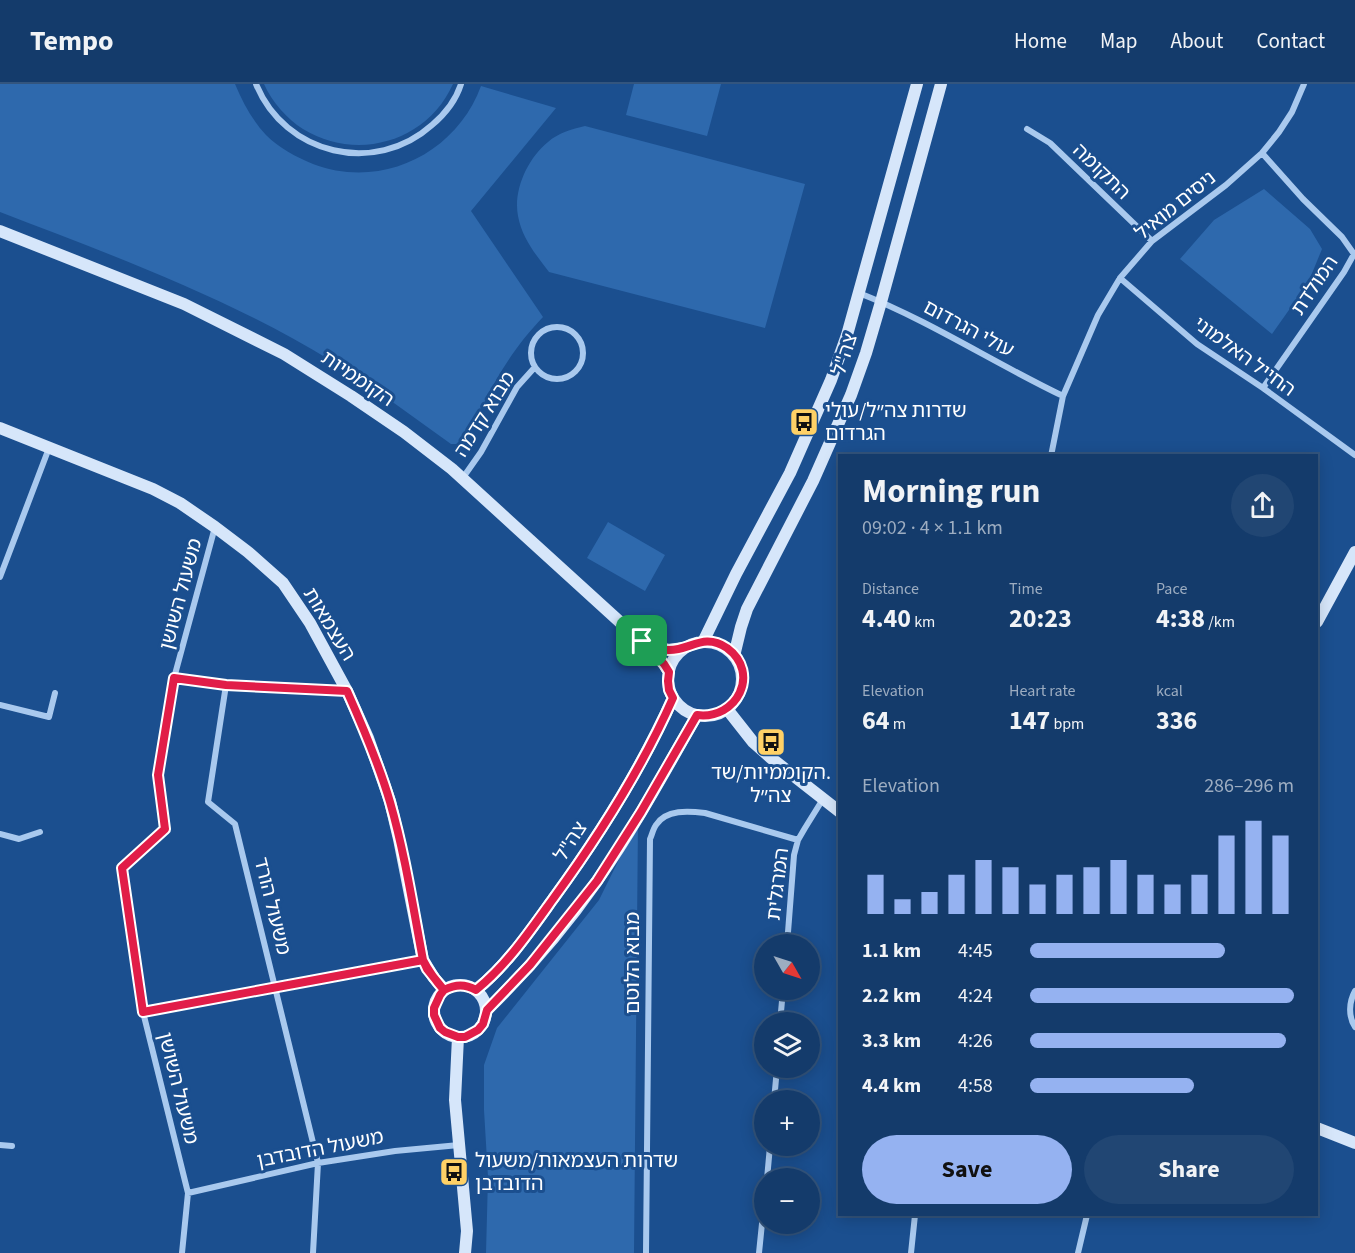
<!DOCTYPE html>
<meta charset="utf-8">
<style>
:root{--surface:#143b6b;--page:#214673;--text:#f1f3f6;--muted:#9dadc1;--line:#33557e;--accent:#95b2f1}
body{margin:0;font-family:"Source Sans 3","Noto Sans Hebrew",sans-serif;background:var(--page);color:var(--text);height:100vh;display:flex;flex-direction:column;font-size:22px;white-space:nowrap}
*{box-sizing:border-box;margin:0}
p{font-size:20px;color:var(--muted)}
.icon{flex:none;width:33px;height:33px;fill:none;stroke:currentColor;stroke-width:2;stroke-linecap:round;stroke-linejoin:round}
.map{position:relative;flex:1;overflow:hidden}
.drawer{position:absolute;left:838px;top:370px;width:480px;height:762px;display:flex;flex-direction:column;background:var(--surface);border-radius:0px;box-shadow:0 3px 15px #0003,0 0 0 2px var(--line)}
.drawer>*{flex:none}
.needle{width:39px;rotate:129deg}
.tools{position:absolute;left:754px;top:850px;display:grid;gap:12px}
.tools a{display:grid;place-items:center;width:66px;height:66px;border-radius:50%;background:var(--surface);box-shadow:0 3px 15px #0003,0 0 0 2px var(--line);font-size:30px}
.pin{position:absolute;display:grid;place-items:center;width:51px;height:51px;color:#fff;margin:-26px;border-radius:12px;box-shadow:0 3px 9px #0006}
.round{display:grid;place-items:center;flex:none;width:63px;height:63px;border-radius:32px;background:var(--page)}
.headline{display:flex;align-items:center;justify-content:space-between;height:102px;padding:0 24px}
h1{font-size:33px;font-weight:700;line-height:45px}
.metrics{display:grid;grid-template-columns:repeat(3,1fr);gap:9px;height:102px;padding:6px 24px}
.metrics div{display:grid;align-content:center}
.metrics b{font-size:26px;font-weight:700}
.metrics small{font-size:16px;font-weight:400}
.metrics p{font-size:16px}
.chart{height:168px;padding:12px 24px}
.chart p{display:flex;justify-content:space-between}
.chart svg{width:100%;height:108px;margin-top:6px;stroke:var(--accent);stroke-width:6}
.primary-button{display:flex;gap:12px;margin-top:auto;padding:12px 24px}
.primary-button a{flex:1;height:69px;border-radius:36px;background:var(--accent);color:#111;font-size:24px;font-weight:700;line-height:69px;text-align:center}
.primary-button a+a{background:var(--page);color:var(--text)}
ul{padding:0 24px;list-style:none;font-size:20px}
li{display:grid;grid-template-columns:96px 72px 1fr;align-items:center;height:45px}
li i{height:15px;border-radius:8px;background:var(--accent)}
header{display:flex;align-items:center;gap:36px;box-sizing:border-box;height:84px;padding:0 30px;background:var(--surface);border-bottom:2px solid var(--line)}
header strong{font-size:28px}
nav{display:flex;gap:33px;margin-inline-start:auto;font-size:21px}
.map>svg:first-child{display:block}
.green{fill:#2e69ad}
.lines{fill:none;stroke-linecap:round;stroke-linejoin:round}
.street{stroke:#a9c9ee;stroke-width:6}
.secondary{stroke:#d6e6fa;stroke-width:12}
.route-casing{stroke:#fff;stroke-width:12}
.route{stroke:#e11d48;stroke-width:8}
.labels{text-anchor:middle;stroke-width:6;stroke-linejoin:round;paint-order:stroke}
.street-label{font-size:20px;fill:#fff;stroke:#1b4f8f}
.poi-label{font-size:20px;fill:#fff;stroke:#1b4f8f;text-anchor:start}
</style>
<header>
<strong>Tempo</strong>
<nav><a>Home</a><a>Map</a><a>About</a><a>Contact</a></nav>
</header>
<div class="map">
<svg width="1355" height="1169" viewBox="0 0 1355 1169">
<rect width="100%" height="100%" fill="#1b4f8f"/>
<!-- green -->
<path class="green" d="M0,0H235C243,19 252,36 266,51C279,64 296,73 313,80C381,106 456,70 481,2L556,24L471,127L543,233C523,254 510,272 495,298C484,318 475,341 461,360H451C399,323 348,284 292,254C199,203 99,166 0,128Z
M264,0H453C427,58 357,78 303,45C287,35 272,18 264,0Z
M634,0H721L707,52L626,31Z
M585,42L805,100L765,244L549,188C536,171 522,154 518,132C513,106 528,74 548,58C558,49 572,45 585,42Z
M1264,105L1310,145L1322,165L1308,199L1272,250L1180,175L1214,136Z
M608,438L665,471L645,507L587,474Z
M638,737L634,1169H486L488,1093L484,1026V981L497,944L599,816Z"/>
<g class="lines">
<!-- street -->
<path class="street" d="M256,0C285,71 375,92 432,41C445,30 456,16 461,0
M1027,45L1050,59L1152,157
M1262,69L1303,115L1342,153L1354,170L1344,188L1263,304
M1120,194L1197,260L1263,304L1355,371
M859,209C930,237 994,279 1063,312
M531 269a26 26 0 1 1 52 0a26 26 0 1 1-52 0Z
M1051,372L1063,312L1098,231L1120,194L1152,157L1226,101L1262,69L1279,48L1292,28L1304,0
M462,395L481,368L517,303L535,283
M0,493L49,364
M174,594L226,601L347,607
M226,601L208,718L235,740L318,1079L313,1169
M0,621L49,633L55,609
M0,750L19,755L40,748
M787,861L794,771L798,756L805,744L823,715
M1355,907C1349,918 1348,932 1355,943
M143,928L423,876
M780,939L783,906
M774,1017L777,984
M0,1061L12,1062
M767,1095L770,1062
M188,1109L318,1079L395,1067L459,1061
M182,1169L188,1109L143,928L122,784L165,745L158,691L174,594L215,443
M646,1169L650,755C652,751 653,745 656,741C666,725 689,727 705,729L798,756
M759,1169L765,1110
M911,1169L915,1131
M1078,1169L1087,1131"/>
<!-- secondary -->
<path class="secondary" d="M0,147L184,220L284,270L351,312L404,348L452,385L654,569L664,580L669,588
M0,344L153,405L180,419L215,443L248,468L283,499L310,539L347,607L368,654L390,717L399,755L423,876L434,894L445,906
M1317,538L1355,468
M668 595a37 37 0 1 1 74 0a37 37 0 1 1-74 0Z
M703,558L736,490L790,389L831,296L847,251L917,0
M646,559L668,566L684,564
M734,572L741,543L747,525L813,397L851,311L866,269L881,218L941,0
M727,625L753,658L771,674L840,728
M434 927a26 26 0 1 1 52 0a26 26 0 1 1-52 0Z
M476,906C507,881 530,847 553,815C599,752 641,685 673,614
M487,926C527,887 565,843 597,797C634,744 665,687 697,631
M458,953L455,1016L467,1147L465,1169
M1317,1044L1355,1059"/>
</g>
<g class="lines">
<!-- route casing -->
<g class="route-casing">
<path id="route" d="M642,557L664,580L669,588L668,597L669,606L673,614C641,686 599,752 553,815C530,847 507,881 476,906C465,900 456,900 444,906L427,885L423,876L143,928L122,784L165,745L158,691L174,594L226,601L347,607C363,643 379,680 390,718C405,770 413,823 423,876C429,888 436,897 444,906L440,911L434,924V931L440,944L445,948L458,953H465L478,946L483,940L487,926L530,881L597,797L641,728L697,631C737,636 761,589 727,564C703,548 690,567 668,566C660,566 650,560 642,557"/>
</g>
<!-- route -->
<use href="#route" class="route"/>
</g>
<!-- icons -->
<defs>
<g id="bus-square" transform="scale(1.5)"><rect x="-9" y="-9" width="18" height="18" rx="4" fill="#ffd166" stroke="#1b4f8f"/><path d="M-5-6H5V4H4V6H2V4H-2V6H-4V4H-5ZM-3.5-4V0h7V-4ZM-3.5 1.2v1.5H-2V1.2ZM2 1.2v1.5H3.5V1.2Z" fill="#111"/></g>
</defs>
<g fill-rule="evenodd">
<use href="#bus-square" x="804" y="338"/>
<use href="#bus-square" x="771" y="658"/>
<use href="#bus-square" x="454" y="1088"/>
</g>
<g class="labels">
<!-- street labels -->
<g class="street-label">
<text transform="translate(1102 87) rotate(44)" y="7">התקומה</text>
<text transform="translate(1175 121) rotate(-39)" y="7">ניסים מואיל</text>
<text transform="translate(1314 201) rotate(-56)" y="7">המולדת</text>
<text transform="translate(969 244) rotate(28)" y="7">עולי הגרדום</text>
<text transform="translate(844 270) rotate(-72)" y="7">צה"ל</text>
<text transform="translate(1245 272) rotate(36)" y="7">החייל האלמוני</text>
<text transform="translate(358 294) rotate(34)" y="7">הקוממיות</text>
<text transform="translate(484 330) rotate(-58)" y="7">מבוא קדמה</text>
<text transform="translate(180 510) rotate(-75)" y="7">משעול השושן</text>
<text transform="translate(330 540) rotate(59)" y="7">העצמאות</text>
<text transform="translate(570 757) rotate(-57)" y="7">צה"ל</text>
<text transform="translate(777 800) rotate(-83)" y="7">המרגלית</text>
<text transform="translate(273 822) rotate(76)" y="7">משעול הורד</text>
<text transform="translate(632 879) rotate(-90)" y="7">מבוא הלוטם</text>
<text transform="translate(179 1004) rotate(76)" y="7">משעול השושן</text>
<text transform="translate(320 1064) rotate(-11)" y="7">משעול הדובדבן</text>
</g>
<!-- poi labels -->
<g class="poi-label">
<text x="825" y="333">שדרות צה״ל/עולי<tspan x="825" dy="23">הגרדום</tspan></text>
<text x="771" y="695" text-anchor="middle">הקוממיות/שד.<tspan x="771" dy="23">צה״ל</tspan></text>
<text x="475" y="1083">שדרות העצמאות/משעול<tspan x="475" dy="23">הדובדבן</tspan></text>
</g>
</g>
</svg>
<div class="tools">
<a><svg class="needle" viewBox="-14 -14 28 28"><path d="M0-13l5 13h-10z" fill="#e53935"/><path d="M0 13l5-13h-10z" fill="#9dadc1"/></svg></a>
<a><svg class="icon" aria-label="layers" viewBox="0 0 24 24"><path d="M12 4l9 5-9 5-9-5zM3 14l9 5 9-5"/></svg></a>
<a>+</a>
<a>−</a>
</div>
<div class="pin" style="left:642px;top:557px;background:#1e9e55"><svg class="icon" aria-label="arrive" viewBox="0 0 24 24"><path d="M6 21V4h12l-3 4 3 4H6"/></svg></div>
<section class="drawer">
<div class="headline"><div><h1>Morning run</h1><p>09:02 · 4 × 1.1 km</p></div><a class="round"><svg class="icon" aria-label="share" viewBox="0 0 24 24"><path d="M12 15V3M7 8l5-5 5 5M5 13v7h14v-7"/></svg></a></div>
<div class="metrics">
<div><p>Distance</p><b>4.40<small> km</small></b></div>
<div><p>Time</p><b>20:23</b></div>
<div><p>Pace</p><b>4:38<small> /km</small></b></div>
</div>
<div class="metrics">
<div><p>Elevation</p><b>64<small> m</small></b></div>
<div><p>Heart rate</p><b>147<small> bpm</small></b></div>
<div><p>kcal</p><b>336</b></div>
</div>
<div class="chart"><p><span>Elevation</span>286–296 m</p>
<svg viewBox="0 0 160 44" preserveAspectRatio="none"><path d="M5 44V28M15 44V38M25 44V35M35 44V28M45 44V22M55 44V25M65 44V32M75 44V28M85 44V25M95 44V22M105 44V28M115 44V32M125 44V28M135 44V12M145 44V6M155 44V12"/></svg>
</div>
<ul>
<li><b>1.1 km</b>4:45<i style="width:74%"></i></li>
<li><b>2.2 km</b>4:24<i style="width:100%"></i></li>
<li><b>3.3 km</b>4:26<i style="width:97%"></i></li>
<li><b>4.4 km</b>4:58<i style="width:62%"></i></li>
</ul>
<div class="primary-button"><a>Save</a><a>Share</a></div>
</section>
</div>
